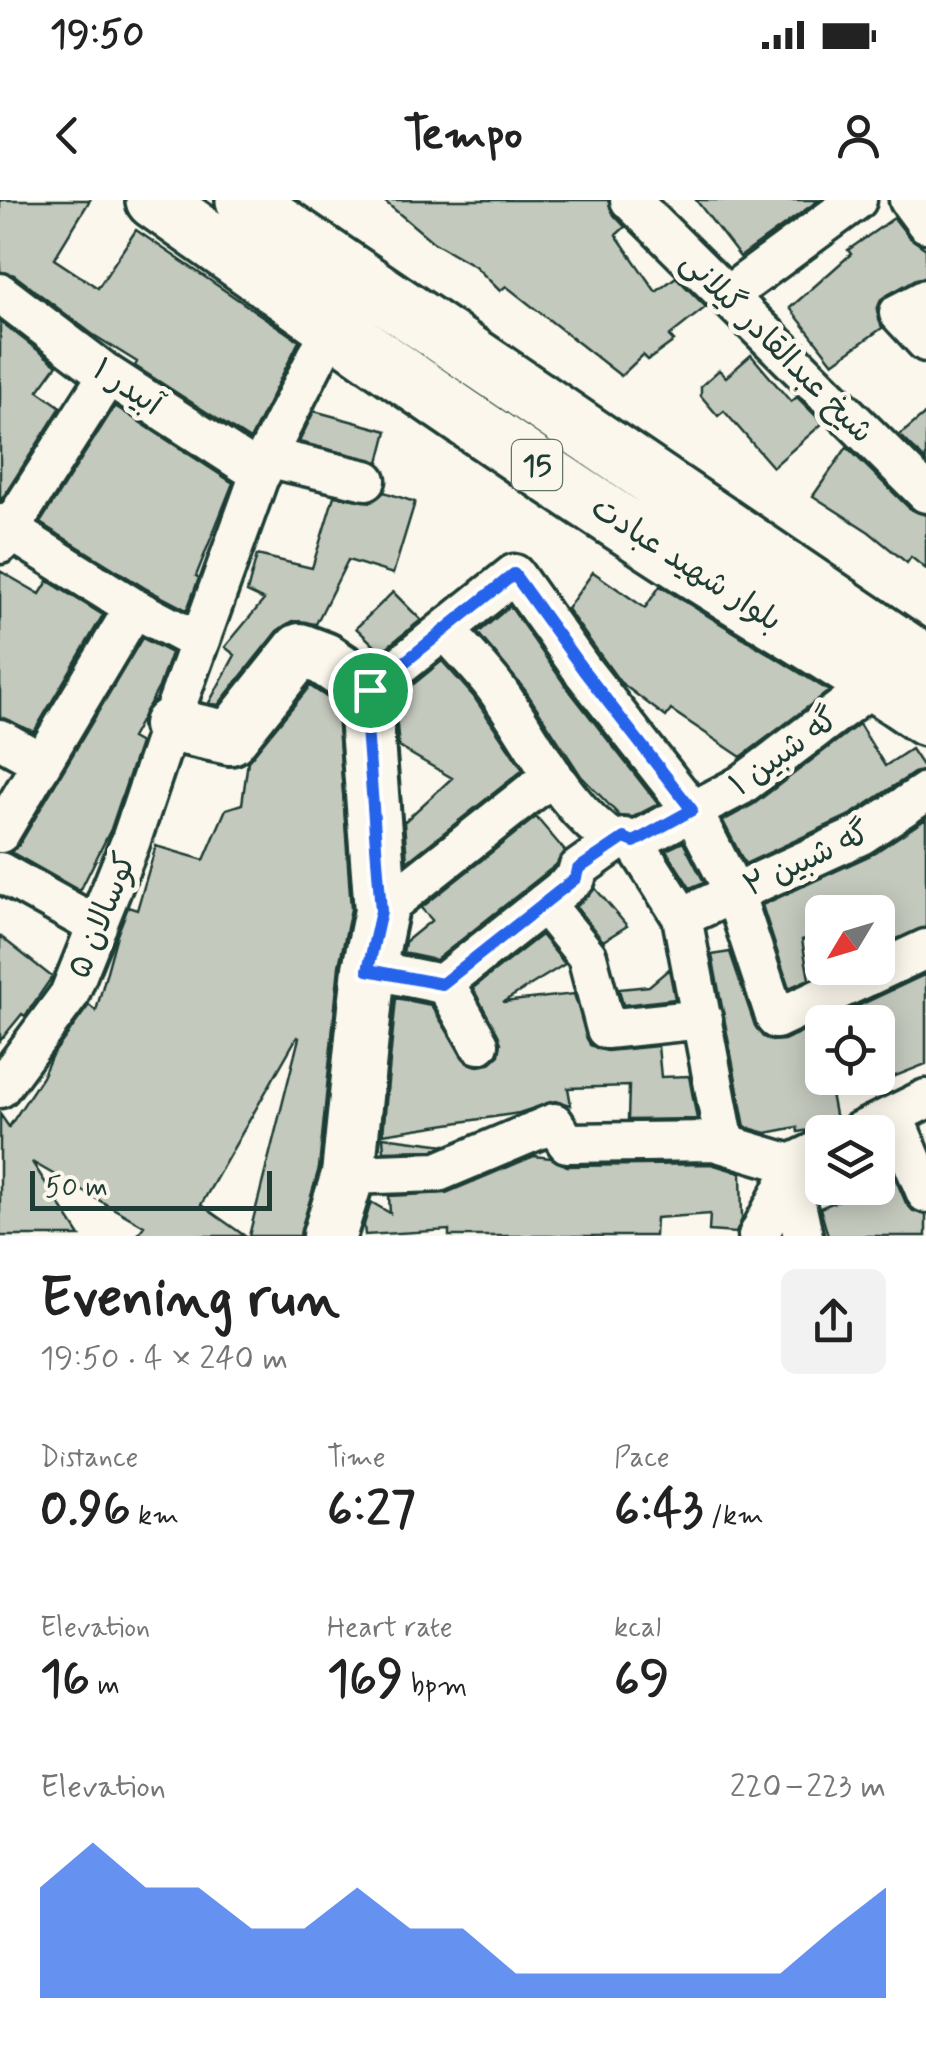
<!DOCTYPE html>
<meta charset="utf-8">
<style>
:root{--surface:#fff;--page:#f2f2f2;--text:#222;--muted:#767676;--accent:#2563eb}
body{margin:0;font-family:Mynerve,"Playpen Sans Arabic",sans-serif;background:var(--page);color:var(--text);height:100vh;display:flex;flex-direction:column;font-size:38px;white-space:nowrap}
*{box-sizing:border-box;margin:0}
p{font-size:32px;color:var(--muted)}
.icon{flex:none;width:55px;height:55px;fill:none;stroke:currentColor;stroke-width:2;stroke-linecap:round;stroke-linejoin:round}
.map{position:relative;height:1036px;overflow:hidden}
.panel{display:flex;flex-direction:column;background:var(--surface);flex:1}
.panel>*{flex:none}
.needle{width:65px;rotate:232deg}
.fabs{position:absolute;left:805px;top:695px;display:grid;gap:20px}
.fabs a{display:grid;place-items:center;width:90px;height:90px;border-radius:15px;background:var(--surface);box-shadow:0 5px 25px #0003;font-size:50px}
.scale{position:absolute;left:30px;bottom:25px;width:242px;box-sizing:border-box;padding-left:10px;border:5px solid #1f3d34;border-top:0;font-size:28px;line-height:35px;white-space:nowrap;color:#1f3d34;-webkit-text-stroke:8px #fbf7ec;paint-order:stroke}
.pin{position:absolute;display:grid;place-items:center;width:85px;height:85px;color:#fff;margin:-42px;border:5px solid #fff;border-radius:50%;box-shadow:0 2px 10px #0007}
.round{display:grid;place-items:center;flex:none;width:105px;height:105px;border-radius:15px;background:var(--page)}
.summary{display:flex;align-items:center;justify-content:space-between;height:170px;padding:0 40px}
h1{font-size:55px;font-weight:800;line-height:75px}
.figures{display:grid;grid-template-columns:repeat(3,1fr);gap:15px;height:170px;padding:10px 40px}
.figures div{display:grid;align-content:center}
.figures b{font-size:50px;font-weight:800}
.figures small{font-size:28px;font-weight:400}
.figures p{font-size:28px}
.chart{height:280px;padding:20px 40px}
.chart p{display:flex;justify-content:space-between}
.chart svg{width:100%;height:180px;margin-top:10px;fill:var(--accent);opacity:.7}
.status{display:flex;justify-content:space-between;align-items:center;height:70px;padding:0 50px;background:var(--surface);direction:ltr}
.status svg{height:28px;fill:currentColor}
header{display:flex;justify-content:space-between;align-items:center;height:130px;padding:0 40px;background:var(--surface);font-size:45px;font-weight:800}
.map>svg:first-child{display:block}
.building{fill:#c4c9be;stroke:#1f3d34;stroke-width:2.5}
.lines{fill:none;stroke-linecap:round;stroke-linejoin:round}
.street-casing{stroke:#1f3d34;stroke-width:45}
.secondary-casing{stroke:#1f3d34;stroke-width:60}
.primary-casing{stroke:#1f3d34;stroke-width:62}
.street{stroke:#fbf7ec;stroke-width:38}
.secondary{stroke:#fbf7ec;stroke-width:52}
.primary{stroke:#fbf7ec;stroke-width:55}
.route-casing{stroke:#fff;stroke-width:20}
.route{stroke:#2563eb;stroke-width:12}
.labels{text-anchor:middle;stroke-width:10;stroke-linejoin:round;paint-order:stroke}
.shield{fill:#fbf7ec;stroke:#61756b;stroke-width:2.5}
.shield-label{font-size:30px;font-weight:bold;fill:#1f3d34}
.street-label{font-size:32px;fill:#1f3d34;stroke:#fbf7ec}
</style>
<div class="status"><b>19:50</b><svg viewBox="0 0 49 12"><path d="M0 12V9h3v3zM5 12V6h3v6zM10 12V3h3v9zM15 12V0h3v12zM26 1h20v11H26zM47 4h2v5h-2z"/></svg></div>
<header><svg class="icon" aria-label="back" viewBox="0 0 24 24"><path d="M15 5l-7 7 7 7"/></svg>Tempo<svg class="icon" aria-label="person" viewBox="0 0 24 24"><circle cx="12" cy="8" r="4"/><path d="M4 21q1-7 8-7t8 7"/></svg></header>
<div class="map">
<svg width="926" height="1036" viewBox="0 0 926 1036">
<rect width="100%" height="100%" fill="#fbf7ec"/>
<filter id="ink" filterUnits="userSpaceOnUse"><feTurbulence type="fractalNoise" baseFrequency=".01" numOctaves="2"/><feDisplacementMap in="SourceGraphic" scale="20" xChannelSelector="R" yChannelSelector="G"/><feConvolveMatrix kernelMatrix="1 2 1 2 8 2 1 2 1" color-interpolation-filters="sRGB"/></filter>
<g filter="url(#ink)">
<!-- building -->
<path class="building" d="M0,0H90L54,59L98,88L136,30L299,141L250,240L135,166L137,162L92,134L14,75L0,71Z
M383,0H608L614,15L625,27L616,35L656,92L676,77L706,107L669,136L674,141L648,160L643,155L621,176L506,86L500,91L475,66L433,42Z
M696,0H819L740,57Z
M894,18L909,37L926,49V77L916,79L881,99L877,110L882,128L833,163L790,108L851,54L848,50Z
M0,121L57,165L38,191L61,207L0,302Z
M751,155L791,202L797,197L823,223L773,267L724,211L718,216L701,196V186L719,170L726,177Z
M115,206L233,283L196,376L199,378L187,410L145,388L40,323Z
M314,211L387,231L379,262L299,242Z
M926,213V261L900,235Z
M847,247L910,309L926,315V369L911,357L907,363L869,332L813,296Z
M384,292L415,302L393,374L348,360L316,424L293,421L277,431L218,505L209,503L235,455L225,447L264,400L247,392L257,355L312,368L334,296L372,302Z
M0,371L40,394L48,381L103,415L34,532L0,517Z
M593,372L645,408L660,386L829,491L741,557L671,510L666,517L620,482L567,409Z
M393,392L421,420L381,452L356,428Z
M510,406L565,485L658,604L633,617L620,616L581,576L525,490L478,433Z
M142,438L171,453L159,487L131,538L140,543L111,629L80,691L11,652L19,645Z
M442,461L474,497L523,570L407,662L404,622L452,578L399,547L396,516L400,495Z
M310,486L337,504L351,709L339,766L319,968L300,1036H249L299,838L297,837L201,1005L245,1036H137L144,1026L32,962L80,1036H0V914L9,927L42,877L51,857L89,805L96,811L117,735L128,707L137,710L156,646L204,660L226,609L242,604L248,561Z
M859,524L885,566L911,549L925,570L914,573L850,615L745,664L723,621L754,604Z
M536,617L565,651L556,665L436,760L403,753L405,742L432,720L421,708Z
M926,619V727L878,747V712H822V734L802,740L809,779L789,788L762,705L871,655Z
M683,642L704,682L690,688L666,650Z
M595,688L627,726L603,741L576,707Z
M541,735L565,764L503,802L574,794L590,845L607,851L658,846L661,877L689,876L697,919L628,920L629,886L568,888L571,905L555,901L519,913L383,934L396,798L431,805L467,863L478,866L489,864L499,855L501,843L473,788Z
M0,736L52,777L25,816L22,814L0,841Z
M730,752L755,826L763,837L772,841L784,840L818,824L822,878H828L837,925L798,932L797,927L766,933L745,927L712,755Z
M669,769L675,799L623,805L619,789L649,786Z
M926,774V864L878,883V822H852L847,811Z
M383,937L445,945L433,950L384,951Z
M882,947L906,1003L913,1011L926,1015V1036H828L820,1008L842,999L837,988H878V949Z
M534,956L551,958L567,966L711,964L741,973L742,1019L736,1033L709,1031L710,1014L656,1018L655,1036H449V1030L365,1035L364,1025L371,1002L390,1013L389,996L446,993Z"/>
<g class="lines">
<!-- street casing -->
<g class="street-casing">
<path id="street" d="M630,0L926,293
M909,0L926,23
M0,93L108,175L261,274
M728,95L857,0
M926,99L899,113L926,142
M266,257L366,280
M0,324L134,408L199,442
M0,344L108,175
M446,431C461,448 478,465 492,483C533,536 559,605 616,642L624,638L634,642L682,717L725,944
M370,490L514,374L583,471L692,610L734,692L776,819L926,749
M0,539L41,562
M0,633L134,408
M634,642L740,586L876,483
M0,672L97,726
M544,703L587,756L606,829L703,819
M381,711L553,575
M682,717L861,635L926,592
M369,769L442,784L576,678L578,669L616,642
M442,784L450,792L479,844
M0,888L69,795L130,643L173,515L266,257L332,127
M894,917L926,993
M859,932L926,899
M348,975L438,972L554,923L567,943L714,941L791,964
M790,976L803,1036
M758,1036L790,976L791,964L822,949"/>
</g>
<!-- secondary casing -->
<g class="secondary-casing">
<path id="secondary" d="M170,525L230,538L300,450L324,459L370,490L366,515L381,711L369,769L348,975L329,1036"/>
</g>
<!-- primary casing -->
<g class="primary-casing">
<path id="primary" d="M154,0C328,124 503,247 682,363C763,415 847,462 926,518
M244,0L926,464"/>
</g>
<!-- street -->
<use href="#street" class="street"/>
<!-- secondary -->
<use href="#secondary" class="secondary"/>
<!-- primary -->
<use href="#primary" class="primary"/>
</g>
</g>
<g class="lines" filter="url(#ink)">
<!-- route casing -->
<g class="route-casing">
<path id="route" d="M514,374L584,471L692,610L634,642L624,638L578,669L576,678L442,784L368,770L381,711L366,515L370,490Z"/>
</g>
<!-- route -->
<use href="#route" class="route"/>
</g>
<g class="labels">
<!-- shield labels -->
<rect class="shield" x="512" y="240" width="50" height="50" rx="8"/>
<g class="shield-label">
<text x="537" y="275">15</text>
</g>
<!-- street labels -->
<g class="street-label">
<text transform="translate(778 146) rotate(45)" y="11">شیخ عبدالقادر گیلانی</text>
<text transform="translate(128 186) rotate(34)" y="11">آبیدر ۱</text>
<text transform="translate(687 363) rotate(33)" y="11">بلوار شهید عبادت</text>
<text transform="translate(783 551) rotate(-36)" y="11">گه شبین ۱</text>
<text transform="translate(806 658) rotate(-25)" y="11">گه شبین ۲</text>
<text transform="translate(101 715) rotate(-68)" y="11">کوسالان ۵</text>
</g>
</g>
</svg>
<div class="fabs">
<a><svg class="needle" viewBox="-14 -14 28 28"><path d="M0-13l5 13h-10z" fill="#e53935"/><path d="M0 13l5-13h-10z" fill="#767676"/></svg></a>
<a><svg class="icon" aria-label="locate" viewBox="0 0 24 24"><circle cx="12" cy="12" r="6"/><path d="M12 2v4M12 18v4M2 12h4M18 12h4"/></svg></a>
<a><svg class="icon" aria-label="layers" viewBox="0 0 24 24"><path d="M12 4l9 5-9 5-9-5zM3 14l9 5 9-5"/></svg></a>
</div>
<div class="scale">50 m</div>
<div class="pin" style="left:370px;top:490px;background:#1e9e55"><svg class="icon" aria-label="arrive" viewBox="0 0 24 24"><path d="M6 21V4h12l-3 4 3 4H6"/></svg></div>
</div>
<section class="panel">
<div class="summary"><div><h1>Evening run</h1><p>19:50 · 4 × 240 m</p></div><a class="round"><svg class="icon" aria-label="share" viewBox="0 0 24 24"><path d="M12 15V3M7 8l5-5 5 5M5 13v7h14v-7"/></svg></a></div>
<div class="figures">
<div><p>Distance</p><b>0.96<small> km</small></b></div>
<div><p>Time</p><b>6:27</b></div>
<div><p>Pace</p><b>6:43<small> /km</small></b></div>
</div>
<div class="figures">
<div><p>Elevation</p><b>16<small> m</small></b></div>
<div><p>Heart rate</p><b>169<small> bpm</small></b></div>
<div><p>kcal</p><b>69</b></div>
</div>
<div class="chart"><p><span>Elevation</span>220–223 m</p>
<svg viewBox="0 0 160 44" preserveAspectRatio="none"><path d="M0 44V17L10 6L20 17L30 17L40 27L50 27L60 17L70 27L80 27L90 38L100 38L110 38L120 38L130 38L140 38L150 27L160 17V44z"/></svg>
</div>
</section>
